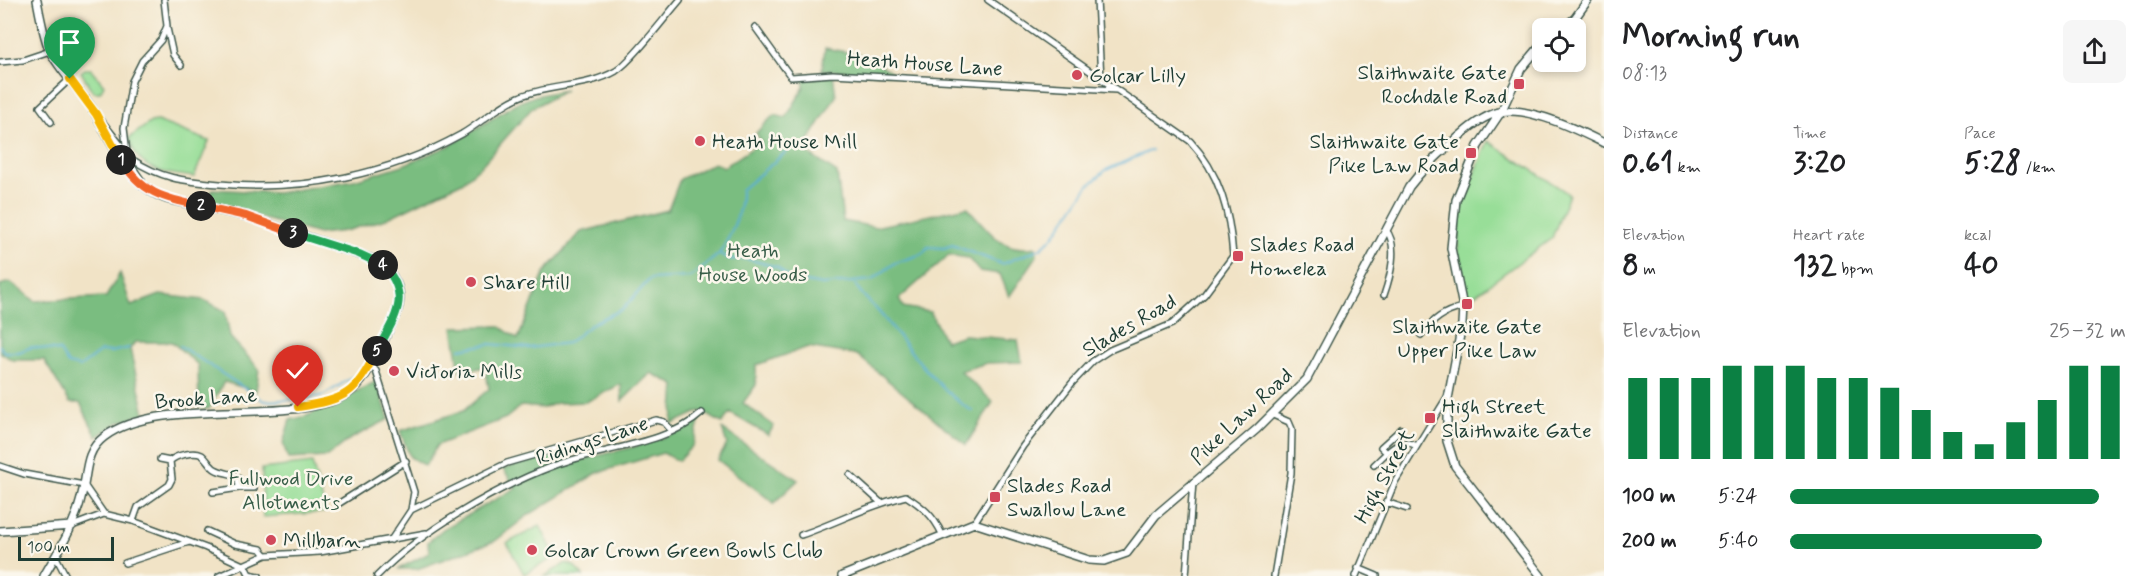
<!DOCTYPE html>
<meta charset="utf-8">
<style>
:root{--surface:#fff;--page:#f6f6f6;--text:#202124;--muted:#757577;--accent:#0b8043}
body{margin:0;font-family:Mynerve,sans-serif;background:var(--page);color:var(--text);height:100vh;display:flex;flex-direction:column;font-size:22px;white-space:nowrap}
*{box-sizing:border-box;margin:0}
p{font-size:20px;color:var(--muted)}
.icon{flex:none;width:33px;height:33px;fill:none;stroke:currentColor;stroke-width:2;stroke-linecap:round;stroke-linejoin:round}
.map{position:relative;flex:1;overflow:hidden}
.side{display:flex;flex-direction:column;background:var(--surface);width:540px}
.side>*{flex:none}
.tools{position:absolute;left:1532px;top:18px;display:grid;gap:12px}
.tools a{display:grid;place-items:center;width:54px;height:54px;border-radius:9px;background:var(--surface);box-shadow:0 3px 9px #0003;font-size:30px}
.scale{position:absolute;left:18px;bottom:15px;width:96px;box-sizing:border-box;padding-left:6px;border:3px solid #1f3d34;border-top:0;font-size:16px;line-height:21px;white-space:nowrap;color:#1f3d34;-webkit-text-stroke:4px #fbf7ec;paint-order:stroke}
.pin{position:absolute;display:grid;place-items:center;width:51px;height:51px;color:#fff;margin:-62px -26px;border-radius:50% 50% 50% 0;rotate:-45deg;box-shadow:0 0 6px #0007}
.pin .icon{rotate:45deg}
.km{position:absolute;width:30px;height:30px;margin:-15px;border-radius:50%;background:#222;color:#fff;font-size:16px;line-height:30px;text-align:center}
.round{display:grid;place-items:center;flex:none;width:63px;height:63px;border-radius:9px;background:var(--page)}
.overview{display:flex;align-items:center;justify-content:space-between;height:102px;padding:0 18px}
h1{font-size:33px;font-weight:800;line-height:45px}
.figures{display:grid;grid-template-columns:repeat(3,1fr);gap:9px;height:102px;padding:6px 18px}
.figures div{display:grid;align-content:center}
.figures b{font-size:30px;font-weight:800}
.figures small{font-size:16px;font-weight:400}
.figures p{font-size:16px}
.chart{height:168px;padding:12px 18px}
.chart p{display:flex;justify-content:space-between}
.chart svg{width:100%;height:108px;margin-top:6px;stroke:var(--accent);stroke-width:6}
ul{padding:0 18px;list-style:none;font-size:20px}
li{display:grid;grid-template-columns:96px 72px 1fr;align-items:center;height:45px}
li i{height:15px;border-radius:8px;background:var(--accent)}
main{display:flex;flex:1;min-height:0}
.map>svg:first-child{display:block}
.green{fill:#98de98;stroke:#5c8e66;stroke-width:1.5}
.forest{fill:#7abd80;stroke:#4c7d5a;stroke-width:1.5}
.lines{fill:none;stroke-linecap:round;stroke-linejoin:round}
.stream{stroke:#59afd6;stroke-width:2}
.minor-casing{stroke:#3e564a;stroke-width:8}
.tertiary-casing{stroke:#3e564a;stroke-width:10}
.minor{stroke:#fff;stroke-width:5}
.tertiary{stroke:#fff;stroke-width:7}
.split-1-casing{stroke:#fff;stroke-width:12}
.split-2-casing{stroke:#fff;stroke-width:12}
.split-3-casing{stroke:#fff;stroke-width:12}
.split-4-casing{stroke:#fff;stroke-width:12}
.split-5-casing{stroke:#fff;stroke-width:12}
.split-6-casing{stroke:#fff;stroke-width:12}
.split-1{stroke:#f5b400;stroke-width:8}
.split-2{stroke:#f0652b;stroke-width:8}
.split-3{stroke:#f0652b;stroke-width:8}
.split-4{stroke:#22a559;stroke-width:8}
.split-5{stroke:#22a559;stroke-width:8}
.split-6{stroke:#f5b400;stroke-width:8}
.poi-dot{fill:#d1495b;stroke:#fbf7ec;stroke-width:2}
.labels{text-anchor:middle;stroke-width:5;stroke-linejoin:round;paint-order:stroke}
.street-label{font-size:21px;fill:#1f3d34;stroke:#fbf7ec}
.poi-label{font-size:21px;fill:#1f3d34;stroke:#fbf7ec;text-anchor:start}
.park-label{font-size:21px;fill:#375d48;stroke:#fbf7ec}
</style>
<main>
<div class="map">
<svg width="1604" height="576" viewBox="0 0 1604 576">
<rect width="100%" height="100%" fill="#fbf7ec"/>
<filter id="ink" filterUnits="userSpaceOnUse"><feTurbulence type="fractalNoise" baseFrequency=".0167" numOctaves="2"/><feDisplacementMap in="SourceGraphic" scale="12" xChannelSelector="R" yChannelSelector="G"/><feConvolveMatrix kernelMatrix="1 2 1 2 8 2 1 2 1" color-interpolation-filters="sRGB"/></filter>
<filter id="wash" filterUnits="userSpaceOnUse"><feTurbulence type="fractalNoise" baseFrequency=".008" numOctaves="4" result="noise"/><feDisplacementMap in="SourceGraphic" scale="24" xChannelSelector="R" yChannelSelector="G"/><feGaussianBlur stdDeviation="1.35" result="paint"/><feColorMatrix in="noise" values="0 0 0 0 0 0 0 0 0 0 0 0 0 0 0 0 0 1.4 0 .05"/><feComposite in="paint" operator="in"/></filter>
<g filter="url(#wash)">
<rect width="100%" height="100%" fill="#f1e3c6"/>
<!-- green -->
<path class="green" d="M85,69H91L104,85L100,92H93L81,72Z
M157,121L209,141L194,177C162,172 139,173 129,138L151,122Z
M1488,141L1569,194L1552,238L1468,300L1458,251L1459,213Z
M312,463L326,512L263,517L262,469Z
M540,526L556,557L524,574L507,543Z
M566,563L574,566L583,576H545Z"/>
<!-- forest -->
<path class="forest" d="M825,48L867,56L895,74L822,70Z
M833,74L836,96L803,150L837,173L843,221L875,227L967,207C990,231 999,253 1036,247L1037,256L1009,297L1000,274L979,271L968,258L949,255L899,299L903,307L930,312L945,341L964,335L1018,340L1022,362L987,363L960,371L993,402L966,445L857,355L808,347L756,365V385L743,403L774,426L768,435L730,413L722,423L700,411L672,424L675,385L651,373L622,401L621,384L586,402L557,403L543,408L521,406L506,418L437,445L425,466L410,457L400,431L463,411L489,389L485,367L460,372L453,327L499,326L518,339L545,272L581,232L668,210L680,179L714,163L724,167L761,142L756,133L774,115L786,118L804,87L803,78Z
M565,90L532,108L481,166L462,182L386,219L345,231L319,234L204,202L213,189L277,193L354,180L403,165L449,146L515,104L535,96Z
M120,273L131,306L160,295L204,300L225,311L230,337L259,369L256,391L224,382L209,409L199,408L198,365L172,342H135L130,349L145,414L119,422L97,437L80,403H70L44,360H12L0,352V285L10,282L35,301L106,297Z
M377,381L389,419L350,439L327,457L288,459L283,443L290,420L307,416Z
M700,419L693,445L678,461L663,453L597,473L527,516L495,541L417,569H398L429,553L428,542L443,529L516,488L503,469L558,453L572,462C617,450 660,445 700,419Z
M722,429L798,480L774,503L718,460L727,444Z"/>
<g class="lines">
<!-- stream -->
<path class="stream" d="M719,254C731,236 742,211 741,190L793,146
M855,284C862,296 870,302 879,312C908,346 934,387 972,411
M0,346L4,352H19L32,347L60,351L68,364L80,367L101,351L111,352L129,348
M180,346L264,401L306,399L324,395L356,375
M460,349L490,344L529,348L568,343L593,323L623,309L650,279L691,277L719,254L731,259H747L777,267L790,279L822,285L872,280L895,263L922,254L928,247L944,248L952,245L1002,264L1041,248L1053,237L1088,186L1106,170L1152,150"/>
</g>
</g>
<g filter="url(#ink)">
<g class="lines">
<!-- minor casing -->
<g class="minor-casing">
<path id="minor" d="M1097,0L1101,79
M755,27L791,77L833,74L1116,90
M167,28L173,55L181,65
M0,62L23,60L50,51
M101,120L127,153L131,165L142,181
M51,122L40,107L70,79
M127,153L124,128L132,81L142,61L161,40L167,26L164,0
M130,158C161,179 183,181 220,184C303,192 388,175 462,134C482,122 498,106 519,97C549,84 587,88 616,71C633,60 665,17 680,0
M1384,295C1390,278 1399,245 1386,230
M1421,335C1434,319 1443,312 1463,307
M370,364L376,371L414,492L411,510L391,540
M1273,415L1289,422L1292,429L1291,473L1274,576
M1387,453L1381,447L1401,429
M160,459L170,461
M1374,465C1387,453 1399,436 1417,446
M0,466L24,474L84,485L104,514
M850,475L880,502
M213,492L239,488
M1386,502L1407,509
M338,504L406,461
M411,510L507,463L656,420L664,422L672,431
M133,521L138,507L169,485L172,479L170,461C176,455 194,451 202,455C207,459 210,466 215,469C223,474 231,472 238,478L239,488H254
M974,523L1023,446L1072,383L1093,361L1110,350L1172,324L1204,295L1233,256C1230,213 1220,173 1190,141L988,0
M72,526L104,514L133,521L206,548L245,566L249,574L259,576
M207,531L235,544L261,549L266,555
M801,535C836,523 869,505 906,496C923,507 933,515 942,534
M56,557L66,576
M125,563L189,542
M1358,568L1377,576
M219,576L266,555L320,552L426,533
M377,576C421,531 497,487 556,465C600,448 667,445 702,413
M1186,576L1193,482
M1356,576L1395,482L1447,397"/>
</g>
<!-- tertiary casing -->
<g class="tertiary-casing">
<path id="tertiary" d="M37,0C40,16 43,34 49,49C60,73 82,90 95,113C114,146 127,185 167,199L246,216L375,260C394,272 406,292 396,314C387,334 372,369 358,385C315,433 164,391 104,437C84,452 88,473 82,494C80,504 76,515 72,524C65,543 53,559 44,576
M1563,28L1575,18L1588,0
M0,531L72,526
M842,576L974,523L1089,560L1104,561L1127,553L1156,515L1257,429L1307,379L1409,187C1421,171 1435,157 1451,144C1463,133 1477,120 1493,114C1523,102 1577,130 1604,143
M1541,576L1455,466L1447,441V404L1462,324L1463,307L1451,248L1456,200L1478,146L1501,112L1521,69L1542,44"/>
</g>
<!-- minor -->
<use href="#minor" class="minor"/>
<!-- tertiary -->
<use href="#tertiary" class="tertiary"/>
</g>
</g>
<g class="lines" filter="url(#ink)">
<!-- split-1 casing -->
<g class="split-1-casing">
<path id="split-1" d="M70,79L96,114L121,160"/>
</g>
<!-- split-2 casing -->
<g class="split-2-casing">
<path id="split-2" d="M121,160C142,194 164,198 201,206"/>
</g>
<!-- split-3 casing -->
<g class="split-3-casing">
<path id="split-3" d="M201,206L246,216L293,233"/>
</g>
<!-- split-4 casing -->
<g class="split-4-casing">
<path id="split-4" d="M293,233L359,254L383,265"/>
</g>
<!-- split-5 casing -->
<g class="split-5-casing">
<path id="split-5" d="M377,351C394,318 413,297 383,265"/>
</g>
<!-- split-6 casing -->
<g class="split-6-casing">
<path id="split-6" d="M298,407C347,399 354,395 377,351"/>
</g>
<!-- split-1 -->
<use href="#split-1" class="split-1"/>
<!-- split-2 -->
<use href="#split-2" class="split-2"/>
<!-- split-3 -->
<use href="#split-3" class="split-3"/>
<!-- split-4 -->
<use href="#split-4" class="split-4"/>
<!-- split-5 -->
<use href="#split-5" class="split-5"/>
<!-- split-6 -->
<use href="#split-6" class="split-6"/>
</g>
<!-- markers -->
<g class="poi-dot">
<circle cx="1077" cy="75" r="6"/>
<rect x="1513" y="78" width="12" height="12" rx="3"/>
<circle cx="700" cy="141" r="6"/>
<rect x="1465" y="147" width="12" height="12" rx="3"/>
<rect x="1232" y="250" width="12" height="12" rx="3"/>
<circle cx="471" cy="282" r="6"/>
<rect x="1461" y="298" width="12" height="12" rx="3"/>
<circle cx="394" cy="371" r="6"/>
<rect x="1424" y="412" width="12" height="12" rx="3"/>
<rect x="989" y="491" width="12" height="12" rx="3"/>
<circle cx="271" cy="540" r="6"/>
<circle cx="532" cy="550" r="6"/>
</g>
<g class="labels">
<!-- street labels -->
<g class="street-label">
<text transform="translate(925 63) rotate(4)" y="7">Heath House Lane</text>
<text transform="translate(1129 325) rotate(-30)" y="7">Slades Road</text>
<text transform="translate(206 398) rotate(-4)" y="7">Brook Lane</text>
<text transform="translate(1241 416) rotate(-43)" y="7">Pike Law Road</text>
<text transform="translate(592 440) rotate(-18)" y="7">Ridings Lane</text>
<text transform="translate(1384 476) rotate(-62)" y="7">High Street</text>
</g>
<!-- poi labels -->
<g class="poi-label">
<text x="1507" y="79" text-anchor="end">Slaithwaite Gate<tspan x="1507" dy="24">Rochdale Road</tspan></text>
<text x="1089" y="82">Golcar Lilly</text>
<text x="712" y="148">Heath House Mill</text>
<text x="1459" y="148" text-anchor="end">Slaithwaite Gate<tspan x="1459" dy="24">Pike Law Road</tspan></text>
<text x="1250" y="251">Slades Road<tspan x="1250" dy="24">Homelea</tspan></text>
<text x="483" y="289">Share Hill</text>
<text x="1467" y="333" text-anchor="middle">Slaithwaite Gate<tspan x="1467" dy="24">Upper Pike Law</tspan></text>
<text x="406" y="378">Victoria Mills</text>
<text x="1442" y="413">High Street<tspan x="1442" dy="24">Slaithwaite Gate</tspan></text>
<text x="1007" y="492">Slades Road<tspan x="1007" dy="24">Swallow Lane</tspan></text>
<text x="283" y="547">Millbarn</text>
<text x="544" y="557">Golcar Crown Green Bowls Club</text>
</g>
<!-- park labels -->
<g class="park-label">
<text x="753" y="257">Heath<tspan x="753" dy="24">House Woods</tspan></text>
<text x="291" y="485">Fullwood Drive<tspan x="291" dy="24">Allotments</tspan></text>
</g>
</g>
</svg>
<div class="tools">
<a><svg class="icon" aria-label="locate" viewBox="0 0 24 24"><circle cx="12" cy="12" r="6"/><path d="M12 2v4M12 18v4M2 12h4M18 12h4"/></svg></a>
</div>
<div class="scale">100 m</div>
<div class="pin" style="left:70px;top:79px;background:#1e9e55"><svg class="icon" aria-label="arrive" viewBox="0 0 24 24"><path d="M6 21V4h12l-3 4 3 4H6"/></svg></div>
<div class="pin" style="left:298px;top:407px;background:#d93025"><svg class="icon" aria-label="check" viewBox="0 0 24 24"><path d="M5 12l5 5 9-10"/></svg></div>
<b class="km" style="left:121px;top:160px">1</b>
<b class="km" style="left:201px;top:206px">2</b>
<b class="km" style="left:293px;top:233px">3</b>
<b class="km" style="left:383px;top:265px">4</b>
<b class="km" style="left:377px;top:351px">5</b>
</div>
<section class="side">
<div class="overview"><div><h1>Morning run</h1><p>08:13</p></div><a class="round"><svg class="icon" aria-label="share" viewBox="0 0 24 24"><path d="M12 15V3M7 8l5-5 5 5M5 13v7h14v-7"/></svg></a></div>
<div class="figures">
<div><p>Distance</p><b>0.61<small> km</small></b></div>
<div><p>Time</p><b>3:20</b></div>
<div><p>Pace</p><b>5:28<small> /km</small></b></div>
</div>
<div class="figures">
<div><p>Elevation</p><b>8<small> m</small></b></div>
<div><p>Heart rate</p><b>132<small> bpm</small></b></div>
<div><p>kcal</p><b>40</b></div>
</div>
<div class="chart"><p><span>Elevation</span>25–32 m</p>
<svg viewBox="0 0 160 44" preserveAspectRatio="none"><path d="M5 44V11M15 44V11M25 44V11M35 44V6M45 44V6M55 44V6M65 44V11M75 44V11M85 44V15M95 44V24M105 44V33M115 44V38M125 44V29M135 44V20M145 44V6M155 44V6"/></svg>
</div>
<ul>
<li><b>100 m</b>5:24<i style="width:92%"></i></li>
<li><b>200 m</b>5:40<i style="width:75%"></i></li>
</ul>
</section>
</main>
